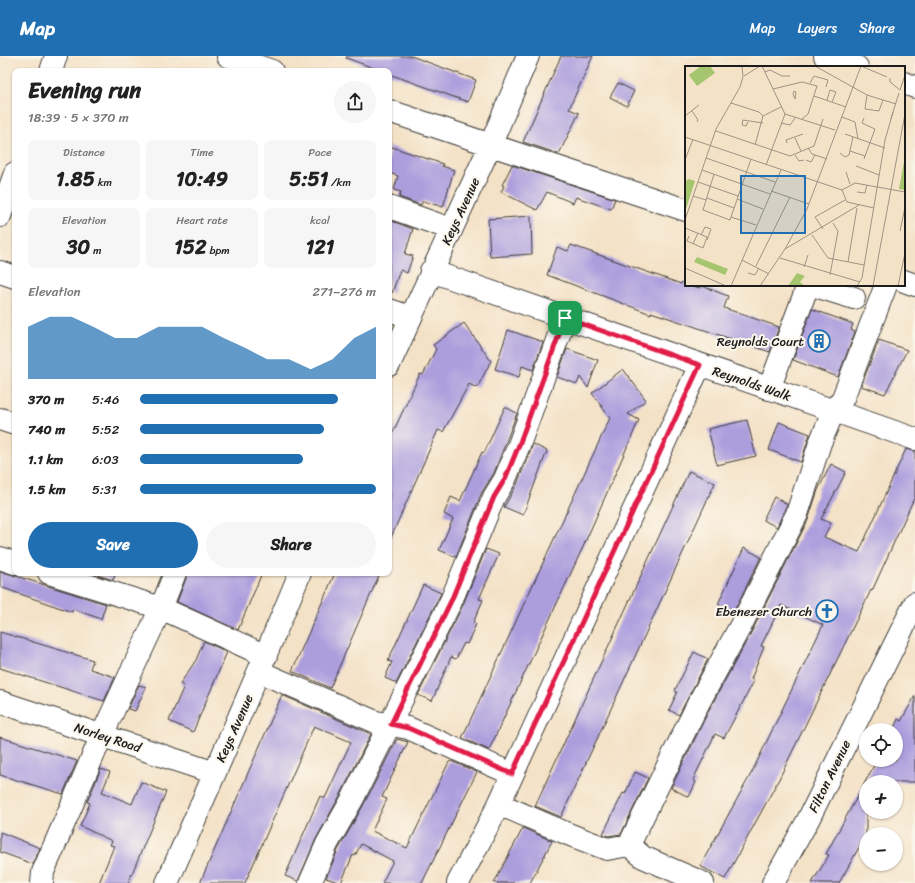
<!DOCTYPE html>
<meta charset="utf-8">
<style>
:root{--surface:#fff;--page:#f6f6f6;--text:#222;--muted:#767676;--accent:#1f6fb2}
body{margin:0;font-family:Sriracha,sans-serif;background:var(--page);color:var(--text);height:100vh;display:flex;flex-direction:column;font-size:15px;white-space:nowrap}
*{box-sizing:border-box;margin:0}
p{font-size:13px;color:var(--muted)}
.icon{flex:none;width:22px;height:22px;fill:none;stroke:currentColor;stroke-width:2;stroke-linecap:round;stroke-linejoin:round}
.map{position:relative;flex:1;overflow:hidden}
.sheet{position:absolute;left:12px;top:12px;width:380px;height:508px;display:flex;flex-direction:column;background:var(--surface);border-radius:8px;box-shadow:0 1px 3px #0004}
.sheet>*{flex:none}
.tools{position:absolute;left:859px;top:667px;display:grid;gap:8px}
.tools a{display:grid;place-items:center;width:44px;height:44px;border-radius:50%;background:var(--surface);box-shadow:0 1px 3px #0004;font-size:20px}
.pin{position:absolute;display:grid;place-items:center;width:34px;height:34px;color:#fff;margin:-17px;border-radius:8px;box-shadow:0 2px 6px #0006}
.round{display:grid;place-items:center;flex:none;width:42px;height:42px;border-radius:21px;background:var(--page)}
.head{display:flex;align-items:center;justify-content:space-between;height:68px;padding:0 16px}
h1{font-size:22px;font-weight:700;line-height:30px}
.stats{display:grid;grid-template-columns:repeat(3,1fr);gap:6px;height:68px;padding:4px 16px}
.stats div{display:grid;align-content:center;border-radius:8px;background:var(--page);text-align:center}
.stats b{font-size:20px;font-weight:700}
.stats small{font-size:11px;font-weight:400}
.stats p{font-size:11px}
.chart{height:112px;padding:8px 16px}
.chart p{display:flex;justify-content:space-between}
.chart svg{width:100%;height:72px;margin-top:4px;fill:var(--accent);opacity:.7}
.cta{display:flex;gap:8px;margin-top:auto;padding:8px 16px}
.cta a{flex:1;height:46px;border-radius:24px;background:var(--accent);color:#fff;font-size:16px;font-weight:700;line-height:46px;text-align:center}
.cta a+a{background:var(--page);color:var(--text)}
ul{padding:0 16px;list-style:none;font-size:13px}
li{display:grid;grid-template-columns:64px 48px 1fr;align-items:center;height:30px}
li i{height:10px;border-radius:5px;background:var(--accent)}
header{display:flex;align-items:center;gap:24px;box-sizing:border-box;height:56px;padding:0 20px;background:var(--accent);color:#fff}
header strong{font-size:19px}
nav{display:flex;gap:22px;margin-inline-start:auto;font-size:14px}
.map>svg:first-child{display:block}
.building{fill:#ac9ddd}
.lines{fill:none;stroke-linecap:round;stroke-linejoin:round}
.minor-casing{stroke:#3c3a36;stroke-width:24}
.minor{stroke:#fff;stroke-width:22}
.route-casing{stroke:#fff;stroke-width:8}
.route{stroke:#e11d48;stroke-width:5}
.labels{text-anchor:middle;stroke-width:4;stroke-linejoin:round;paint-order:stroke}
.street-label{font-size:13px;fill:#1c1c1c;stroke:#fbf7ec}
.poi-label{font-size:13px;fill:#1c1c1c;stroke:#fbf7ec;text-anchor:end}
.inset-road{fill:none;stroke:#9e9383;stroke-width:1}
.view{fill:#1f6fb2;fill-opacity:0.15;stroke:#1f6fb2;stroke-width:2}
.inset-edge{fill:none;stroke:#1c1c1c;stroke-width:2}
</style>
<header>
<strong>Map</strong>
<nav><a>Map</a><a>Layers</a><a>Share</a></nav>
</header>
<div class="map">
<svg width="915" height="827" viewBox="0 0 915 827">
<rect width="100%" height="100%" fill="#fbf7ec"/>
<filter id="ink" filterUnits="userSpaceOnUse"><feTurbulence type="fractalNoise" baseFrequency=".025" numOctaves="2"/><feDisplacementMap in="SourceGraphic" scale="8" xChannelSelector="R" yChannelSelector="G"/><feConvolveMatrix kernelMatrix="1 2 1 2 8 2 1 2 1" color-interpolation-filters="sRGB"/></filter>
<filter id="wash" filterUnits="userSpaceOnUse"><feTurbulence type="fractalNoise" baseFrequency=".012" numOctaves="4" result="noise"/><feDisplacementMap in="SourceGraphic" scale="16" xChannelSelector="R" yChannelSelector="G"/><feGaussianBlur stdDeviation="0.9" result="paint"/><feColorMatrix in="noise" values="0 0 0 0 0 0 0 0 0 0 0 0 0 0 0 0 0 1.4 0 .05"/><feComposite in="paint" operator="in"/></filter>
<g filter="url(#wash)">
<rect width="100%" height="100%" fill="#f4e2c7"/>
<g id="blocks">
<!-- building -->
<path class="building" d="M347,0H411L476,24L468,46L389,18V15H382L346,2Z
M561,0H593L569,53L579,57L559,98L523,86Z
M618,27L634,35L627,50L610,41Z
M389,90L443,108L442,110L454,114L443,151L423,145L421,149L399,141L401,136L394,134L398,120L389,117Z
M512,109L615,143L611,153L576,141L573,147L547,136L537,154L501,136L504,130L502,129Z
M531,160L532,198L490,201L488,163Z
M392,165L413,173L405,198L413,200L407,217L400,214L392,237H389V174Z
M571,189L681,228L682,226L686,227V229L701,232L702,230L728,240L724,252L779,271L770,296L651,256V258L547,219L557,191L568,195Z
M812,253L853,268L851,274L855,276L838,321L793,304Z
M464,267L491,305L477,332L469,328L443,376L438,374L389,486V385L420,318L423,319L436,293L433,289Z
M508,274L543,286L533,314L522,310L519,321L495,313Z
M879,284L907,294L885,338L861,330Z
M567,293L598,304L588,332L580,321L577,328L557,321Z
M623,313L646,344L628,358L639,364L583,491L489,694L462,682L610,362L592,337Z
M505,351L517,357L494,417L482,436L456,501L439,494L453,463L444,458L451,441L460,445L482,396L484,397Z
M747,364L756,400L717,409L708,373Z
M779,366L810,378L801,406L769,394Z
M533,388L547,395L523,459L504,451L517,428Z
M906,393L915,395V440L872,535L871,534L779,723L725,823L700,810L752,716L823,569L781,549L761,590L764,591L751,623L754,625L724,682L715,678L693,724L696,726L689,741L671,732L710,652L752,575L808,464L818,434L831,408L846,416L821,463L831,467L824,481L859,496Z
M689,415L715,427L561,761L535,750Z
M774,441L787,448L777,471L763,464Z
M744,492L761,501L734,555L718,548Z
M486,493L499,498L479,543L483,544L473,567L476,568L467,588L464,587L456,603L451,601L432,645L418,639L462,551Z
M0,515L106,548L101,563L73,553L72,556L0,531Z
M91,517H116L113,524Z
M188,517H262L238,574L177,546Z
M335,517H380L330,632L292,615Z
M423,529L441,537L396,628L394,626L385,622L392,606L388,605Z
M0,576L93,604L90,613L115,621L104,645L0,612Z
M204,585L227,596L193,676L169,665L184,630L180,628L196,604Z
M694,596L708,603L679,659L669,654L677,637L675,634Z
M139,629L146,631L135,655L128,653Z
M282,639L371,678L342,736L316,783L298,825L285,820L320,740L325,742L351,686L314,670L245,827H200Z
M915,640V726H866V779L839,827H812L829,799L826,798L877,704H896V674H893L898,663L901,665Z
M0,681L77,705L63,738L0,719Z
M397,683L408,686L382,741L387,743L372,775L407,792L449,706L451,705L477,716L422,827H382L393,805L361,788L355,800L353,799L341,827L326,822L338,794L364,748Z
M101,713L110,716L102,736L132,748L141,726L166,736L128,827H99L114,790L110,789L112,785L80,770L90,747L87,746Z
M635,716L648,722L621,778L608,780L603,778L623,737L625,738Z
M523,772L552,785L530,827H494Z
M0,776L40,792L33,808L0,796Z"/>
</g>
</g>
<g filter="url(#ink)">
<use href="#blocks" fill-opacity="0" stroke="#3c3a36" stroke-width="1"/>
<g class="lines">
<!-- minor casing -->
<g class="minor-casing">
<path id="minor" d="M228,0L272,15
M825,0L857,11
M51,15L56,0
M904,27L915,31
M389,55L686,154
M389,151L451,173
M0,160L15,117
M431,215L915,383
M0,216L15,221
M904,225L915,229
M812,229L854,242
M389,254L410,261
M389,309L490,90L528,0
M769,333L808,229
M0,363L15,368
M0,502L15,507
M49,517L161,552L266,600
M260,616L376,666L408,672L512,718
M0,646L215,717
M499,748L568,778L607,793L629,789L643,801L703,827
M629,789L699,646L741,569L797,458L820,387L834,354L843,342L886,229
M42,827L43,816L102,679L161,552L175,517
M167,827C212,724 257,621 300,517
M310,827L327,788L353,742L451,545L494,441L505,423L519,389L565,262
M458,827L499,748L700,309
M773,827L808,764L915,547"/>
</g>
<!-- minor -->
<use href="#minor" class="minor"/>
</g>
</g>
<g class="lines" filter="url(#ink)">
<!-- route casing -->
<g class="route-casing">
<path id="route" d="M565,262L700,309L512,718L408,672L391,668L451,545L494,441L505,423L519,389Z"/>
</g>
<!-- route -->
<use href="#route" class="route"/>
</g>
<!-- icons -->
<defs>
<g id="building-ring" transform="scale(1.15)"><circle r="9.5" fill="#fbf7ec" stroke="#1f6fb2" stroke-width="1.5"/><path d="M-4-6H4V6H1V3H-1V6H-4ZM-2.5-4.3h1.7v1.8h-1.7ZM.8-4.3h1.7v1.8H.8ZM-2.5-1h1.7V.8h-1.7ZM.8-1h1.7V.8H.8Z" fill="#1f6fb2"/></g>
<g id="church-ring" transform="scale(1.15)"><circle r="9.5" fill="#fbf7ec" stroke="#1f6fb2" stroke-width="1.5"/><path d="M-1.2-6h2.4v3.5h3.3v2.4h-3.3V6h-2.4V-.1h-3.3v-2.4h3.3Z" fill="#1f6fb2"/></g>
</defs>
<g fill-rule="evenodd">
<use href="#building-ring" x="819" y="285"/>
<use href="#church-ring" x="827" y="555"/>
</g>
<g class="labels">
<!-- street labels -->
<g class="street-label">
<text transform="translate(460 155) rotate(-65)" y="5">Keys Avenue</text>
<text transform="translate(752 327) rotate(19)" y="5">Reynolds Walk</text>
<text transform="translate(234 672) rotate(-66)" y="5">Keys Avenue</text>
<text transform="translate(108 681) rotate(18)" y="5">Norley Road</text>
<text transform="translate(829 720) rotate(-64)" y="5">Filton Avenue</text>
</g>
<!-- poi labels -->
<g class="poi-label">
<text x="804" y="290">Reynolds Court</text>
<text x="812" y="560">Ebenezer Church</text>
</g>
</g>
<!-- overview -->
<g transform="translate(685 10)">
<rect width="220" height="220" fill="#f4e2c7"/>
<path d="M16,0H25L30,7L12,20L4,9ZM220,90V124L214,123ZM4,113L10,115L0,146V115ZM12,191L43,203L40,209L9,196ZM112,207L120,210L115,216L120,220H103Z" fill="#a5c56e"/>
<path class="inset-road" d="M77,0L100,48M130,0L182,29L211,38M176,0L202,11M80,6L85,4L97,10H105M59,10L75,0M205,12V16L215,24L220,9M125,17L129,10L143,14L141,21M88,23L117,16L132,20L123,48L117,53M109,25L111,26L110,33L108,28ZM182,29L180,43L194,45L198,34M129,30L161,41M142,34L145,24L151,26L147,36M46,37L74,46L78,50M7,45L13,54L12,56M208,46L214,27M100,48L150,64M0,50L14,39M78,50L96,41M157,51L170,56L173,73M179,52L177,57L190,63L179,93M63,56L61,60L57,59L58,54L78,57M96,57L105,59L110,52M31,63L55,21L58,11L57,0M31,65L105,90L129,80L138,53M160,68L200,82M0,71L157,124M110,72L116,85M102,77L101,74L118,68M70,79L78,50M123,82L127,88L142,93M165,85L180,90M155,87L160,91L164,89L168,71M110,89L114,95L119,94M21,92L90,116M0,94L8,73M121,94L126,96L130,89M81,99L100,48M171,100L194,109M17,104L85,128M161,106L165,118M29,108L18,144L45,154L66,93M13,116L53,130M157,124L170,117L220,126M157,124L162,136L189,142M86,125L124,138M172,126L180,127L182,119M220,126V139M8,130L21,134M22,132L49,142M52,133L78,143M46,151L71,159M0,154L31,63M0,162L22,171L18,182L2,175L4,170M138,163L130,151L160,134M215,165L220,141M16,169L20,161L26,163L22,174M127,169L143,192L179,199M8,178L13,167M100,183L174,139M95,192L175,216M57,194L84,208M163,196L172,142M71,200L105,131M119,201L123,189M0,202L41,220M63,207L70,209L74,202M145,209L153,165L148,157M46,220L96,104M75,220L100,183L122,143L176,0M172,220L177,212L200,74L208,46L206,53M188,220L220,48M213,220L220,187"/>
<path class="view" d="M56,110H120V167H56Z"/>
<rect width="220" height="220" class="inset-edge"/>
</g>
</svg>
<div class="tools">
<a><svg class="icon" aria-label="locate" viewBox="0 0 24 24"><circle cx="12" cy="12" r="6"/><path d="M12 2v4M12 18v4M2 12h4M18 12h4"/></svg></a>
<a>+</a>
<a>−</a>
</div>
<div class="pin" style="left:565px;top:262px;background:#1e9e55"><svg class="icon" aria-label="arrive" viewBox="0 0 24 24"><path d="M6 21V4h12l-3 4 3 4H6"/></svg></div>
<section class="sheet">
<div class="head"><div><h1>Evening run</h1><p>18:39 · 5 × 370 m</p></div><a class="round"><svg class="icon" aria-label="share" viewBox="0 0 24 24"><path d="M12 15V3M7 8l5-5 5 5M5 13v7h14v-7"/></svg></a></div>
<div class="stats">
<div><p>Distance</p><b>1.85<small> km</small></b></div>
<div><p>Time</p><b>10:49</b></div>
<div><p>Pace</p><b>5:51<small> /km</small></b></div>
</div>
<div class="stats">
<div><p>Elevation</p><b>30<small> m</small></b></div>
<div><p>Heart rate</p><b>152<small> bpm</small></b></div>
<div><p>kcal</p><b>121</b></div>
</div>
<div class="chart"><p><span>Elevation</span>271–276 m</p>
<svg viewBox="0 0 160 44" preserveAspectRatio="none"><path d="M0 44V12L10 6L20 6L30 12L40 19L50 19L60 12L70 12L80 12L90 19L100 25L110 32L120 32L130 38L140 32L150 19L160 12V44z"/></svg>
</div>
<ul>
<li><b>370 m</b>5:46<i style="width:84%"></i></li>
<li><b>740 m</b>5:52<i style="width:78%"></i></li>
<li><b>1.1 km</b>6:03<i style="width:69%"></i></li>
<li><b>1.5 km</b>5:31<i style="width:100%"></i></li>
</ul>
<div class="cta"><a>Save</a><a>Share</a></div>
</section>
</div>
